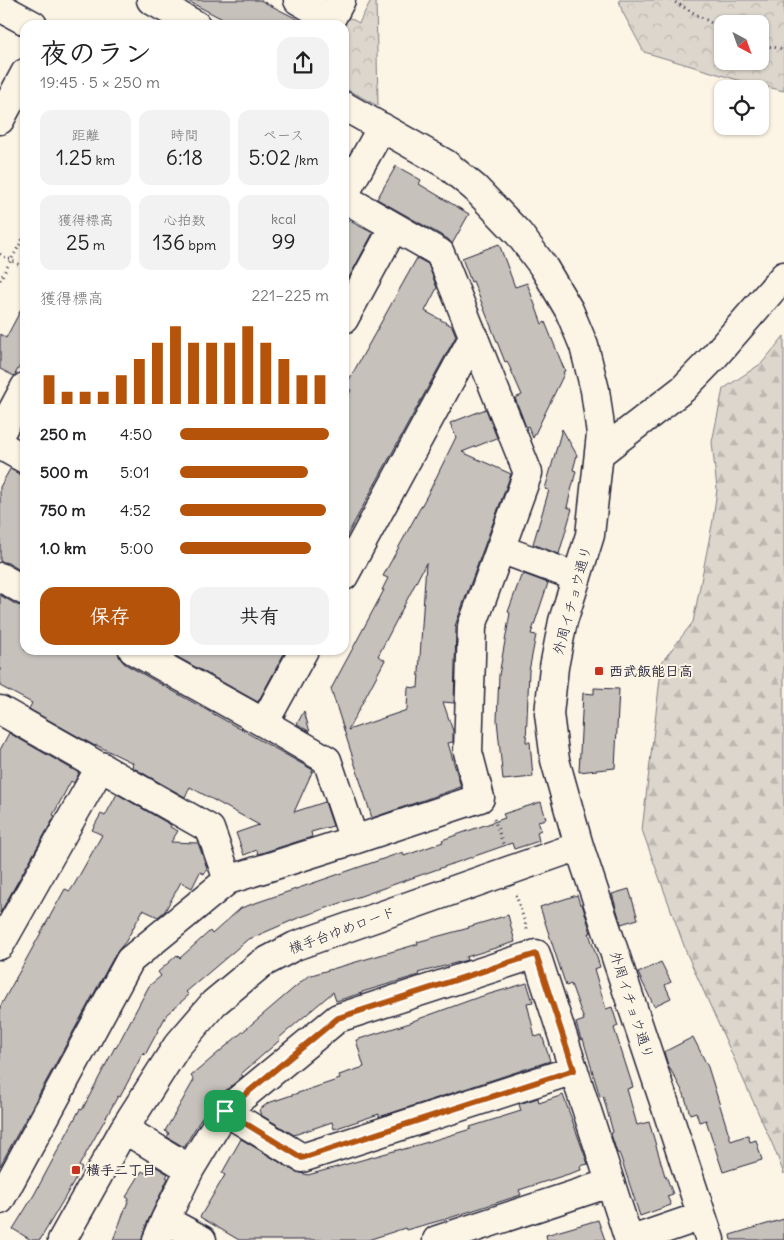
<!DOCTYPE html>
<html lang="ja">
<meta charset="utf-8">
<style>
:root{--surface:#fff;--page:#f2f2f2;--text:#202124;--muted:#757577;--accent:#b45309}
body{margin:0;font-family:Delius,"Klee One",sans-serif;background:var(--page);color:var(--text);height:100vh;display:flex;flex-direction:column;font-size:19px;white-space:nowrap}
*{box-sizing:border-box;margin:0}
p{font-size:16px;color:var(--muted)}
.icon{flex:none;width:28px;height:28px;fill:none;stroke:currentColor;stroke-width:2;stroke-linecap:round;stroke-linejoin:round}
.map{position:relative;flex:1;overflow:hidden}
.drawer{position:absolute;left:20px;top:20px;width:329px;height:635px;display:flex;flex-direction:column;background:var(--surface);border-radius:15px;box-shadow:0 1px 4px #0004}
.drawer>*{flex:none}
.needle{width:32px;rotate:139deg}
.fabs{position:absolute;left:714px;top:15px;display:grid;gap:10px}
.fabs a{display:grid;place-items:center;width:55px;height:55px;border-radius:10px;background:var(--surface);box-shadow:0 1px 4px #0004;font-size:25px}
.pin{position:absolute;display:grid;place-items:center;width:42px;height:42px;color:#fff;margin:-21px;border-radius:10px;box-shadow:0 2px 8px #0006}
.round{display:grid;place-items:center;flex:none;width:52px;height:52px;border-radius:15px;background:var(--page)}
.overview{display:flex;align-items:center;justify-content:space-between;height:85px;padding:0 20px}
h1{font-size:28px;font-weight:600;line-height:38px}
.metrics{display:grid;grid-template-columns:repeat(3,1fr);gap:8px;height:85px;padding:5px 20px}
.metrics div{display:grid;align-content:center;border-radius:12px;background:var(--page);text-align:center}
.metrics b{font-size:21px;font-weight:600}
.metrics small{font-size:14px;font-weight:400}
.metrics p{font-size:14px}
.chart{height:140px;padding:10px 20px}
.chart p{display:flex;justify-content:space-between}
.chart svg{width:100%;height:90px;margin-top:5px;stroke:var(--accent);stroke-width:6}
.action{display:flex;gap:10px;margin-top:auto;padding:10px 20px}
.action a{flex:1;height:58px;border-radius:15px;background:var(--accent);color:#fff;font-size:20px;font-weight:600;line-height:58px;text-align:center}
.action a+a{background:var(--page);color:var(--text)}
ul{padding:0 20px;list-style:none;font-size:16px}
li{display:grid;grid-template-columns:80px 60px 1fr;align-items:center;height:38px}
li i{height:12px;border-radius:6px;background:var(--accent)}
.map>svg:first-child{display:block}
.forest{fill:url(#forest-firs);stroke:#7f7c84}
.park{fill:url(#park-crowns);stroke:#7f7c84;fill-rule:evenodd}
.building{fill:#c6c1bb;stroke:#22223b;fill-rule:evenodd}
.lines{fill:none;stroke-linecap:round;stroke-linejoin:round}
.minor-casing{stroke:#22223b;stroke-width:31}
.path{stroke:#22223b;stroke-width:3;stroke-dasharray:1 4;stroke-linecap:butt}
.minor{stroke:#fcf5e5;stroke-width:28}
.route-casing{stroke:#fff;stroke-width:10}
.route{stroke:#b45309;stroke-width:6}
.poi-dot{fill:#c8321e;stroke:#fcf5e5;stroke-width:2}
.labels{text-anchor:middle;stroke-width:4;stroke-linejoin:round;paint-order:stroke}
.street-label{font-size:14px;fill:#22223b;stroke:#fcf5e5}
.poi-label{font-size:14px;font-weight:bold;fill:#22223b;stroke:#fcf5e5;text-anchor:start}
</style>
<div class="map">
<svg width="784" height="1240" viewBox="0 0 784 1240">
<defs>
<pattern id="forest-firs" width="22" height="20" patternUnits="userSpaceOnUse" patternTransform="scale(1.25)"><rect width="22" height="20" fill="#dcd6cc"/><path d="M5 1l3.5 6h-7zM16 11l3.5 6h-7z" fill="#bcb7b0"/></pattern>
<pattern id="park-crowns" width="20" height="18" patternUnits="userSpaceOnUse" patternTransform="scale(1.25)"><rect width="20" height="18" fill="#dcd6cc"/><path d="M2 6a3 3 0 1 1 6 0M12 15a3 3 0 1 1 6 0" fill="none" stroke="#bcb7b0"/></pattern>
</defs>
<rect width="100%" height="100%" fill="#fcf5e5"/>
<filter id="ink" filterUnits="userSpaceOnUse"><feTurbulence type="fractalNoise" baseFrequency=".02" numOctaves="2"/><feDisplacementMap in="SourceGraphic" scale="10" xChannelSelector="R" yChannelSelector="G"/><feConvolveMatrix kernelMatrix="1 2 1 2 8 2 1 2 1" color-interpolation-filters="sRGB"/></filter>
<g filter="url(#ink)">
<!-- forest -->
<path class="forest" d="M784,336V1174L774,1148L687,954L642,830L662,662L693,622L713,520L717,489L712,442L723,389L762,363Z"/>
<!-- park -->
<path class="park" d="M371,0H376L378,106L344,88L343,25L348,17L359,23Z
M619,0H784V91L738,80L644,52L622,11ZM722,24H760V61H722Z"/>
<!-- building -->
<path class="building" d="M186,0H260L309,25H234Z
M396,166L421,180L419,184L469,214L452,244L448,239L377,199Z
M344,218L373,233L344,287Z
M499,244L515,287L527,283L542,324L545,322L565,371L563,372L564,374L533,438L528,426L526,427L515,398L522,395L507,361L505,362L473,281L471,282L462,258Z
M417,258L428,264L437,288L425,311L452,326L456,336L344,541V405L351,390L345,387Z
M25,302V357L14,376L0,369V334L6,338Z
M486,409L497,438L462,452L511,474L455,626L456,627L454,703L443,702L453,731V742L448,743L461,787L372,818L331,689L384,590H382L388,578L383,576L430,490L456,437L450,423ZM426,563L418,688L408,687L407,710L348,730L385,660L378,656Z
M562,429L577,455L573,470L576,471L567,507L572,509L559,554L533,544L549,490L545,489Z
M10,469L25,477V573L8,563L0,561V487Z
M524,574L548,583L531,634L536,635L529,671L526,742H530L533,777L503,780L497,720L499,675L510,613L508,612L521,576H523Z
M0,595L17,605L25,607V650H117L120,658L125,664L313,770L294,812L325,802L333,826L311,832L312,837L258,854L257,850L244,855L236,833L259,825L190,787L185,797L132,767L133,763L96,745L95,746L29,709L32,703L0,686Z
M165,650H286L258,702Z
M594,688L619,689L615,768L579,772L583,693L594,694Z
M304,711L310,732L297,724Z
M9,733L79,773L74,783L71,781L53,815L55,816L0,913V750Z
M117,794L171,825L170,827L178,831L171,842L198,843L207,868L204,874L200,872L192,888L181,882L165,911L158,917L143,910L126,941L116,953L0,1166V1007L65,889L70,891L74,885L102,835L92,830L101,814L105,816Z
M541,802L546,819L538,821L541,830L537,832L539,841L514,849L512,843L298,918L247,940L186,992L189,995L167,1014L145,1055L143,1053L120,1097L118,1096L79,1166L82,1168L40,1240H31L13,1229L34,1195L80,1109L82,1110L115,1047L116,1048L149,986L161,976L158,972L177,955L180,958L210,931L212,934L241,908L403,852L404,856L443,842L442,840L505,818L503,814Z
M629,889L638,919L621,924L612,894Z
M577,895L580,904H582L591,933H589L600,967L594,969L606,1009L612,1007L618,1026L614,1028L633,1087L627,1089L637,1125L649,1122L665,1176H666L673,1194L667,1196L671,1205L640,1216L621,1158L619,1153H617L611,1134L613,1132L603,1096L600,1097L583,1039L581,1040L576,1023L584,1020L571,984L566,986L540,907Z
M508,915L515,942L466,957L467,960L418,973L419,975L362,992V993L336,1001L333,992L279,1038L280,1040L241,1074L243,1076L210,1104L184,1147L167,1137L169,1133L165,1131L194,1080L191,1076L308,976L418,944L417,942L469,928L468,927Z
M661,962L671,982L665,985L671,998L654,1006L638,973Z
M527,983L533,1002L527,1003L535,1037L542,1035L550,1061L379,1117V1114L334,1129L332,1122L294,1135L261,1115L259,1110L268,1103L340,1079L339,1075L364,1067L356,1040L413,1022V1021L476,998Z
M693,1037L708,1067L731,1141L748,1135L750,1142L756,1140L762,1160L723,1172L706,1120L699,1122L696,1112L690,1114L684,1094L668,1065L664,1052Z
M563,1095L588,1164L580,1166L581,1170L519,1190L521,1195L446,1219L406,1230L405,1228L368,1240H239L200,1217L225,1175L222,1173L241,1139L294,1171L308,1175L401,1149V1150L471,1129L470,1127L521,1111L519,1104L538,1098L539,1103Z
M151,1164L168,1174L166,1177L168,1178L146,1225L142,1240H113L129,1199L126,1197L142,1171L145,1173Z
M784,1219V1240H731L730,1235Z
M598,1220L605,1240H547L546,1235Z"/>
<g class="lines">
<!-- minor casing -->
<g class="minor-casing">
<path id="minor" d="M151,0L196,25
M298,0L331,19L341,0
M0,7L33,25
M344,106L446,164L475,188L519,234L543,266L569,310L584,346L595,390L601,434L590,535L563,621L554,667L549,714L555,760L579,846L710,1240
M0,120L25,73
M344,195L382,127
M344,319L394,227
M0,434L25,387
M0,445L25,459
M599,454L683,389L712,359L784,276
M500,549L577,577
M344,576L474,336
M0,577L25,591
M133,650L264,723L327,760L354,840
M0,710L210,829L228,880
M264,723L304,650
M0,945L101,766
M225,1111L302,1158L574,1070
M124,1129L190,1169
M0,1200L130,960L228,880L354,840L480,798L468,752L472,626L528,473L440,253L344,198
M165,1220L202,1240
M62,1240L124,1129L177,1046L214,1003L261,964L295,946L579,846
M157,1240L165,1220L190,1169L225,1111L338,1018L536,954L629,1240
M437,1240L610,1183
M632,1240L702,1216"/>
</g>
<!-- path -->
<path class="path" d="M671,0L722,29
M760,45L784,49
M0,254L25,268
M0,280L25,235
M494,819L504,846
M516,895L528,932"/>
<!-- minor -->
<use href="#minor" class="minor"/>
</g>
</g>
<g class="lines" filter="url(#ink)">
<!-- route casing -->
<g class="route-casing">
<path id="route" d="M536,954L574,1070L302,1158L225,1111L338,1018Z"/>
</g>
<!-- route -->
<use href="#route" class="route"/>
</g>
<!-- markers -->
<g class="poi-dot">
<rect x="594" y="666" width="10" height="10" rx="2.5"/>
<rect x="71" y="1165" width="10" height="10" rx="2.5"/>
</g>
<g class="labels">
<!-- street labels -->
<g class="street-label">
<text transform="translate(572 600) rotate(-75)" y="5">外周イチョウ通り</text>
<text transform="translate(342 930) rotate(-20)" y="5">横手台ゆめロード</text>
<text transform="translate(632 1005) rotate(72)" y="5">外周イチョウ通り</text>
</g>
<!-- poi labels -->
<g class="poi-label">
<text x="609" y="676">西武飯能日高</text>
<text x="86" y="1175">横手二丁目</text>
</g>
</g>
</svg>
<div class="fabs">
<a><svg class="needle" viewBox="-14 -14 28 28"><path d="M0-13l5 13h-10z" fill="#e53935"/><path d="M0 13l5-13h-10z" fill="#757577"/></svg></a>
<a><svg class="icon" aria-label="locate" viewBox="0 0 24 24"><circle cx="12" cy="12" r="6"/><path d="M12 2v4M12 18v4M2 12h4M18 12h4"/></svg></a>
</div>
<div class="pin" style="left:225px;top:1111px;background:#1e9e55"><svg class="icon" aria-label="arrive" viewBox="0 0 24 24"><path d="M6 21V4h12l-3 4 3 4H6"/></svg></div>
<section class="drawer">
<div class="overview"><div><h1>夜のラン</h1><p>19:45 · 5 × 250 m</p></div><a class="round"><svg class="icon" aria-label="share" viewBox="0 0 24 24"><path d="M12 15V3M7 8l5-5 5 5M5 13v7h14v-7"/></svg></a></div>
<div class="metrics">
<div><p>距離</p><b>1.25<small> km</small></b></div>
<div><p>時間</p><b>6:18</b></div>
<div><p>ペース</p><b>5:02<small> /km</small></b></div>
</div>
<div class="metrics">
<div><p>獲得標高</p><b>25<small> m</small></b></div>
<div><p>心拍数</p><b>136<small> bpm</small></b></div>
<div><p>kcal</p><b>99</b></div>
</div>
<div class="chart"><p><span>獲得標高</span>221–225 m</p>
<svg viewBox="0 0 160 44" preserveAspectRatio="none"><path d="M5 44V30M15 44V38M25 44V38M35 44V38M45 44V30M55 44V22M65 44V14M75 44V6M85 44V14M95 44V14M105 44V14M115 44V6M125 44V14M135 44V22M145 44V30M155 44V30"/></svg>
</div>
<ul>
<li><b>250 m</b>4:50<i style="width:100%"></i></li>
<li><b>500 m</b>5:01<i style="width:86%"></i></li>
<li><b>750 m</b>4:52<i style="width:98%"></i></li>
<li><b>1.0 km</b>5:00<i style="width:88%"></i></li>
</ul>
<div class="action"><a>保存</a><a>共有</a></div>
</section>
</div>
